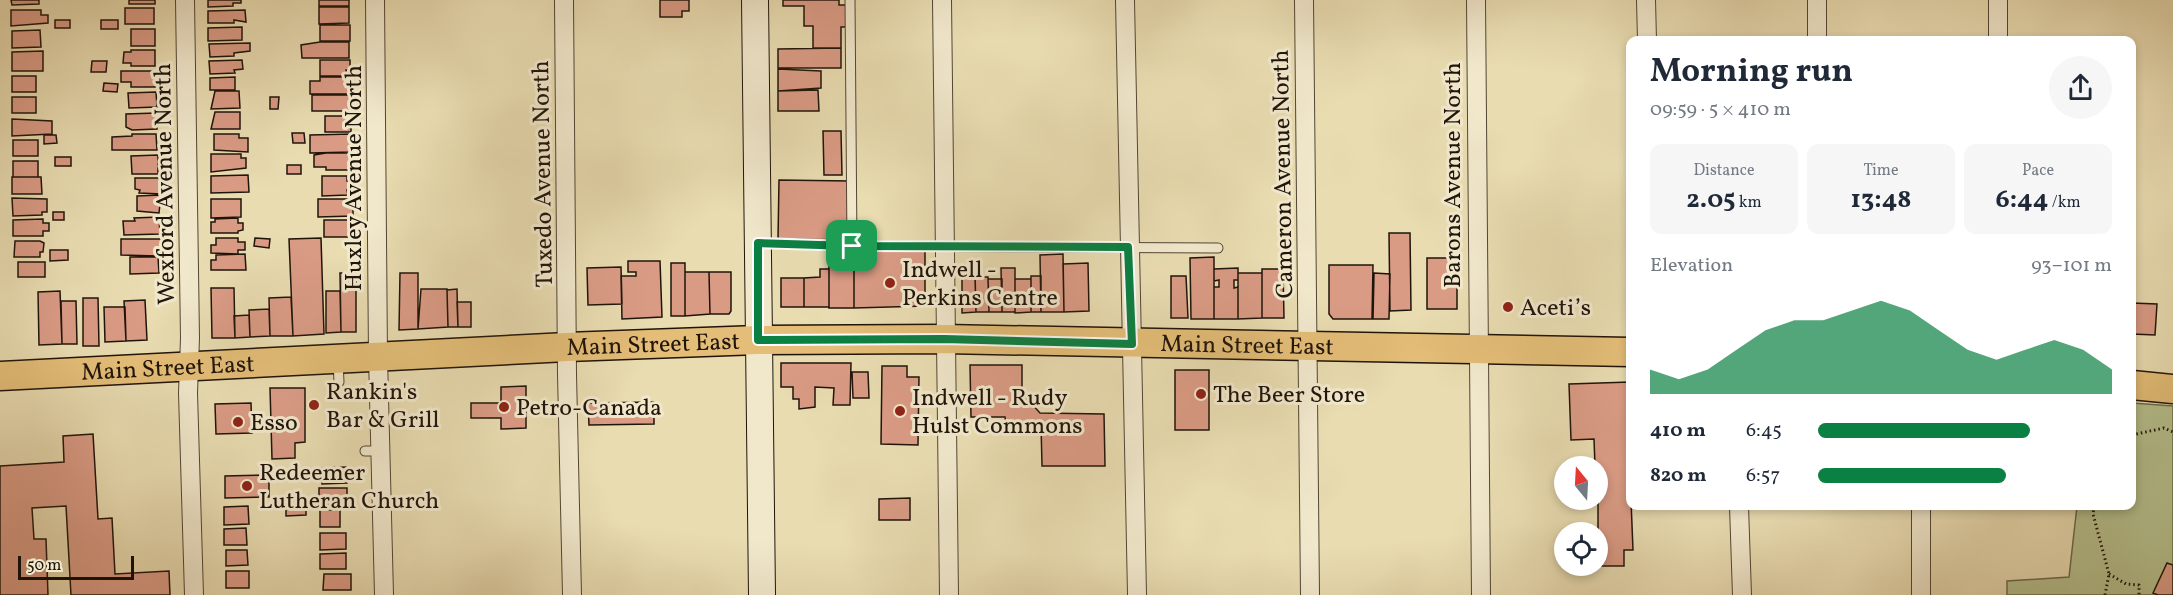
<!DOCTYPE html>
<meta charset="utf-8">
<style>
:root{--surface:#fff;--page:#f6f6f7;--text:#1f2937;--muted:#747a83;--accent:#0b8043}
body{margin:0;font-family:Vollkorn,serif;background:var(--page);color:var(--text);height:100vh;display:flex;flex-direction:column;font-size:22px;white-space:nowrap}
*{box-sizing:border-box;margin:0}
p{font-size:20px;color:var(--muted)}
.icon{flex:none;width:33px;height:33px;fill:none;stroke:currentColor;stroke-width:2;stroke-linecap:round;stroke-linejoin:round}
.map{position:relative;flex:1;overflow:hidden}
.sheet{position:absolute;left:1626px;top:36px;width:510px;height:474px;display:flex;flex-direction:column;background:var(--surface);border-radius:12px;box-shadow:0 3px 9px #0003}
.sheet>*{flex:none}
.needle{width:39px;rotate:342deg}
.tools{position:absolute;left:1554px;top:456px;display:grid;gap:12px}
.tools a{display:grid;place-items:center;width:54px;height:54px;border-radius:50%;background:var(--surface);box-shadow:0 3px 9px #0003;font-size:30px}
.scale{position:absolute;left:18px;bottom:15px;width:116px;box-sizing:border-box;padding-left:6px;border:3px solid #1f140a;border-top:0;font-size:16px;line-height:21px;white-space:nowrap;color:#1f140a;-webkit-text-stroke:4px #f1e8cc;paint-order:stroke}
.pin{position:absolute;display:grid;place-items:center;width:51px;height:51px;color:#fff;margin:-26px;border-radius:12px;box-shadow:0 3px 9px #0006}
.round{display:grid;place-items:center;flex:none;width:63px;height:63px;border-radius:32px;background:var(--page)}
.headline{display:flex;align-items:center;justify-content:space-between;height:102px;padding:0 24px}
h1{font-size:33px;font-weight:700;line-height:45px}
.stats{display:grid;grid-template-columns:repeat(3,1fr);gap:9px;height:102px;padding:6px 24px}
.stats div{display:grid;align-content:center;border-radius:12px;background:var(--page);text-align:center}
.stats b{font-size:26px;font-weight:700}
.stats small{font-size:16px;font-weight:400}
.stats p{font-size:16px}
.chart{height:168px;padding:12px 24px}
.chart p{display:flex;justify-content:space-between}
.chart svg{width:100%;height:108px;margin-top:6px;fill:var(--accent);opacity:.7}
ul{padding:0 24px;list-style:none;font-size:20px}
li{display:grid;grid-template-columns:96px 72px 1fr;align-items:center;height:45px}
li i{height:15px;border-radius:8px;background:var(--accent)}
.map>svg:first-child{display:block}
.green{fill:#b5c08d;stroke:#6a6a4c;stroke-width:1.5}
.building{fill:#da9b85;stroke:#1f140a;stroke-width:1.5}
.lines{fill:none;stroke-linecap:round;stroke-linejoin:round}
.service-casing{stroke:#524634;stroke-width:11}
.minor-casing{stroke:#524634;stroke-width:20}
.secondary-casing{stroke:#1f140a;stroke-width:28}
.primary-casing{stroke:#1f140a;stroke-width:31}
.path{stroke:#1f140a;stroke-width:3;stroke-dasharray:1.5 3;stroke-linecap:butt}
.service{stroke:#f1e8cc;stroke-width:9}
.minor{stroke:#f1e8cc;stroke-width:18}
.secondary{stroke:#f1e8cc;stroke-width:26}
.primary{stroke:#e4be78;stroke-width:28}
.route-casing{stroke:#fff;stroke-width:12}
.route{stroke:#0b8043;stroke-width:8}
.poi-dot{fill:#8f2418;stroke:#f1e8cc;stroke-width:2}
.labels{text-anchor:middle;stroke-width:6;stroke-linejoin:round;paint-order:stroke}
.street-label{font-size:24px;fill:#1f140a;stroke:#f1e8cc}
.poi-label{font-size:24px;fill:#1f140a;stroke:#f1e8cc;text-anchor:start}
</style>
<div class="map">
<svg width="2173" height="595" viewBox="0 0 2173 595">
<rect width="100%" height="100%" fill="#e9dcb1"/>
<filter id="stains"><feTurbulence type="fractalNoise" baseFrequency=".00333" numOctaves="4"/><feColorMatrix values="0 0 0 0 .2 0 0 0 0 .09 0 0 0 0 .02 0 0 0 .5 -.17"/></filter>
<radialGradient id="worn" r=".72"><stop offset=".6" stop-color="#630" stop-opacity="0"/><stop offset="1" stop-color="#630" stop-opacity=".3"/></radialGradient>
<!-- green -->
<path class="green" d="M2132,403L2173,406V595H2007V581L2069,577L2077,506H2132Z"/>
<!-- building -->
<path class="building" d="M11,0H39V4L12,5Z
M129,0H155V4H129Z
M208,0H241V3H233V6L208,7Z
M319,0H349V6H319Z
M660,0H689V11H682V17H660Z
M783,0H839V5H846V27H841V48H813V26H804V6H783Z
M319,7H349V23L319,24Z
M125,8H154V24H125Z
M11,10H41V15H48V23L11,26Z
M245,10L246,22L234,20V23H208V11Z
M55,20H70V28H55Z
M101,20H118V29H101Z
M320,25H350V41H320Z
M242,27V40L208,41V28Z
M131,29H155V46H131Z
M40,30L41,47L12,48V31Z
M320,42H349V58H302L301,45Z
M250,43V51L234,53V56L210,57L209,44Z
M841,48V68H778V49Z
M131,50H155V66H131V63H123L124,52H131Z
M43,51V71H12V52Z
M242,60L243,69L234,70L235,73L210,74L209,61Z
M320,60H350V70H346V76H320Z
M92,61H107L106,72H91Z
M778,69L821,71V88L778,91Z
M121,71H155V87H131V82H121Z
M12,76H36V92H12Z
M235,77V90H210V78Z
M320,77H350V94H310V81H320Z
M104,83L118,84L117,92L103,91Z
M818,90L819,111H778V91Z
M215,91H239L240,108L211,109Z
M156,92L157,107L129,108L128,93Z
M312,95H350V111H312Z
M12,97H36V113H12Z
M270,97H279L278,109H270Z
M215,112H240V129H211Z
M156,113L157,129L132,130L126,127V114Z
M325,116H351V132H325Z
M12,119L52,121V134L12,136Z
M823,131H841L842,175H824Z
M292,133H304L305,143H293Z
M132,134H156L157,150H112V137L132,136Z
M214,134H239V138H248V152L214,150Z
M352,134V152L310,153V135Z
M44,135H56L57,143L44,144Z
M13,140H38V156H13Z
M326,153H351V170H326V167H314V155Z
M211,154H241V158H246V168L211,172Z
M158,155V174H132L131,156Z
M55,157H71V166H55Z
M13,161H38V177H13Z
M287,165H301V174H287Z
M248,175L249,192L211,193V176Z
M322,176H347V181H352V190H347L348,195L322,196Z
M12,177H41L42,194H12Z
M135,178H162V194L139,193L140,190L135,189Z
M779,180L850,181L848,240L778,239Z
M161,195L159,213L137,211V196Z
M12,198L47,199V212H42V215L13,216Z
M211,199H241V217L211,218Z
M318,199H353V216L318,217Z
M53,212H64V220H53Z
M159,217L160,234L124,235L123,221H135L134,218Z
M238,218V223H243V230L238,231V233H211V222H215V219Z
M43,219V223H49V231H43V236H13V220Z
M324,220H353V237H324Z
M1389,233H1410L1411,310L1390,311Z
M216,238H238V242H245V250H238V254L211,253V245H216Z
M255,238L270,239L269,248L254,246Z
M321,238L324,334L293,336L289,239Z
M121,239H162L161,249H158V256L121,255Z
M15,241H40L44,243L43,252H40V257H14Z
M854,249L925,250V306L854,308Z
M50,250H68V260L50,261Z
M245,254L246,270H211V260H216V255Z
M1063,254L1064,312H1041L1040,255Z
M130,257H158L159,273L130,274Z
M1214,257V319H1191L1190,258Z
M1427,258H1457V309H1427Z
M628,261H660L662,317L622,319L621,276H636V272H628Z
M18,262H45V277H18Z
M671,263H685V316H671Z
M829,263H854V308H829Z
M1088,263L1089,311L1064,312L1063,264Z
M1329,265H1373L1372,319H1333L1329,314Z
M621,267L622,304L588,305L587,268Z
M1001,268H1015V312H1002Z
M1238,268V280H1234V288L1238,287V319H1214V287H1219V280L1214,281V269Z
M820,269H829V307H804V278L820,277Z
M1262,269H1283L1284,318H1262Z
M685,272H709L710,314L685,316Z
M709,272H731V311L729,314H710Z
M340,273H356V332H341Z
M400,273H418V329L399,330Z
M962,273H975L976,312L962,313Z
M1238,273H1262V318L1238,319Z
M1374,273L1390,274L1389,319H1373Z
M1031,276H1041V312H1031Z
M1171,276H1186L1188,318H1171Z
M975,277H988L989,312H976Z
M781,278H804V307H781Z
M988,279H1002V312H989Z
M1015,279H1031V312L1015,313Z
M211,288H234L235,338H212Z
M421,289H447L448,327L418,329Z
M457,289L458,327H448L447,290Z
M60,291L62,344L39,345L38,292Z
M326,291H340L341,332L326,333Z
M291,297L293,336H270L269,298Z
M83,298H98L99,346H83Z
M145,300L147,340L126,341L124,301Z
M61,301H76L77,344H62Z
M457,302H471V327H458Z
M2132,303L2157,304L2155,335L2132,334Z
M104,307H125L126,341L105,342Z
M269,309L270,336L250,337L249,310Z
M249,315L250,337L235,338L234,316Z
M781,363H851L850,405H833L834,388L815,387V407L799,409V399H793V387H781Z
M970,365H1022V393L1040,413L1104,414L1105,466H1042L1041,425L1006,424L1005,417H971Z
M882,366H907V377H919L918,445L881,444Z
M1175,370H1209V430H1175Z
M852,372H868L869,398H853Z
M1630,382L1629,450L1633,550H1624V566H1598V466H1595L1594,439L1571,440L1569,384Z
M526,386V428L501,429V418H471V403H501V387Z
M270,388H305V442L295,443V458L272,459Z
M654,402V424L589,425L588,403Z
M251,403L252,433L216,434L215,404Z
M93,434L98,519L112,518L115,574L169,571L170,595H71L66,506L32,508L34,539H46L48,595H0V466L64,462L63,436Z
M346,467L347,483L322,484V468Z
M269,475V497L225,498V476Z
M319,488H347V505H319Z
M910,498V520H879V499Z
M248,506L249,524L224,525V507Z
M286,506H306V515L286,516Z
M320,510H340V527H320Z
M246,528L247,545H224V529Z
M320,533H346V549L320,550Z
M226,550H247L248,565L226,566Z
M346,553V569H320V554Z
M2167,563L2173,565V595H2158L2153,593Z
M226,571H249V588H226Z
M324,574H351V590H323Z"/>
<g class="lines">
<!-- service casing -->
<g class="service-casing">
<path id="service" d="M850,0L852,246
M760,243L852,246L1218,248
M338,361L339,382
M365,451H382"/>
</g>
<!-- minor casing -->
<g class="minor-casing">
<path id="minor" d="M185,0L190,338L188,393L194,595
M375,0L378,357L384,595
M564,0L567,374L572,595
M942,0L949,595
M1125,0L1137,595
M1304,0L1310,595
M1476,0L1481,595
M1646,0L1647,40
M1817,0V40
M1998,0V40
M1739,506L1742,595
M1921,506V595"/>
</g>
<!-- secondary casing -->
<g class="secondary-casing">
<path id="secondary" d="M755,0L762,595"/>
</g>
<!-- primary casing -->
<g class="primary-casing">
<g id="primary">
<path id="s1" d="M0,376L567,347L758,340L944,339L1630,352"/>
<path d="M2132,385L2173,389"/>
</g>
</g>
<!-- path -->
<path class="path" d="M2132,435L2164,428L2173,432
M2094,506L2093,514L2109,574L2105,595
M2109,574L2126,584L2139,585V595"/>
<!-- service -->
<use href="#service" class="service"/>
<!-- minor -->
<use href="#minor" class="minor"/>
<!-- secondary -->
<use href="#secondary" class="secondary"/>
<!-- primary -->
<use href="#primary" class="primary"/>
</g>
<g class="lines">
<!-- route casing -->
<g class="route-casing">
<path id="route" d="M758,243L852,246L1128,247L1132,344L944,339L758,340Z"/>
</g>
<!-- route -->
<use href="#route" class="route"/>
</g>
<!-- markers -->
<g class="poi-dot">
<circle cx="890" cy="283" r="6"/>
<circle cx="1508" cy="307" r="6"/>
<circle cx="1201" cy="394" r="6"/>
<circle cx="314" cy="405" r="6"/>
<circle cx="504" cy="407" r="6"/>
<circle cx="900" cy="411" r="6"/>
<circle cx="238" cy="422" r="6"/>
<circle cx="247" cy="486" r="6"/>
</g>
<g class="labels">
<!-- street labels -->
<g class="street-label">
<text transform="translate(542 174) rotate(-91)" y="8">Tuxedo Avenue North</text>
<text transform="translate(1282 174) rotate(-91)" y="8">Cameron Avenue North</text>
<text transform="translate(1452 175) rotate(-90)" y="8">Barons Avenue North</text>
<text transform="translate(353 178) rotate(-90)" y="8">Huxley Avenue North</text>
<text transform="translate(164 184) rotate(-91)" y="8">Wexford Avenue North</text>
<text dy="8" stroke="none"><textPath href="#s1" startOffset="654">Main Street East</textPath></text>
<text dy="8" stroke="none"><textPath href="#s1" startOffset="1248">Main Street East</textPath></text>
<text dy="8" stroke="none"><textPath href="#s1" startOffset="168">Main Street East</textPath></text>
</g>
<!-- poi labels -->
<g class="poi-label">
<text x="902" y="277">Indwell -<tspan x="902" dy="28">Perkins Centre</tspan></text>
<text x="1520" y="315">Aceti’s</text>
<text x="326" y="399">Rankin's<tspan x="326" dy="28">Bar &amp; Grill</tspan></text>
<text x="1213" y="402">The Beer Store</text>
<text x="912" y="405">Indwell - Rudy<tspan x="912" dy="28">Hulst Commons</tspan></text>
<text x="516" y="415">Petro-Canada</text>
<text x="250" y="430">Esso</text>
<text x="259" y="480">Redeemer<tspan x="259" dy="28">Lutheran Church</tspan></text>
</g>
</g>
<rect width="100%" height="100%" filter="url(#stains)"/>
<rect width="100%" height="100%" fill="url(#worn)"/>
</svg>
<div class="tools">
<a><svg class="needle" viewBox="-14 -14 28 28"><path d="M0-13l5 13h-10z" fill="#e53935"/><path d="M0 13l5-13h-10z" fill="#747a83"/></svg></a>
<a><svg class="icon" aria-label="locate" viewBox="0 0 24 24"><circle cx="12" cy="12" r="6"/><path d="M12 2v4M12 18v4M2 12h4M18 12h4"/></svg></a>
</div>
<div class="scale">50 m</div>
<div class="pin" style="left:852px;top:246px;background:#1e9e55"><svg class="icon" aria-label="arrive" viewBox="0 0 24 24"><path d="M6 21V4h12l-3 4 3 4H6"/></svg></div>
<section class="sheet">
<div class="headline"><div><h1>Morning run</h1><p>09:59 · 5 × 410 m</p></div><a class="round"><svg class="icon" aria-label="share" viewBox="0 0 24 24"><path d="M12 15V3M7 8l5-5 5 5M5 13v7h14v-7"/></svg></a></div>
<div class="stats">
<div><p>Distance</p><b>2.05<small> km</small></b></div>
<div><p>Time</p><b>13:48</b></div>
<div><p>Pace</p><b>6:44<small> /km</small></b></div>
</div>
<div class="chart"><p><span>Elevation</span>93–101 m</p>
<svg viewBox="0 0 160 44" preserveAspectRatio="none"><path d="M0 44V34L10 38L20 34L30 26L40 18L50 14L60 14L70 10L80 6L90 10L100 18L110 26L120 30L130 26L140 22L150 26L160 34V44z"/></svg>
</div>
<ul>
<li><b>410 m</b>6:45<i style="width:72%"></i></li>
<li><b>820 m</b>6:57<i style="width:64%"></i></li>
</ul>
</section>
</div>
